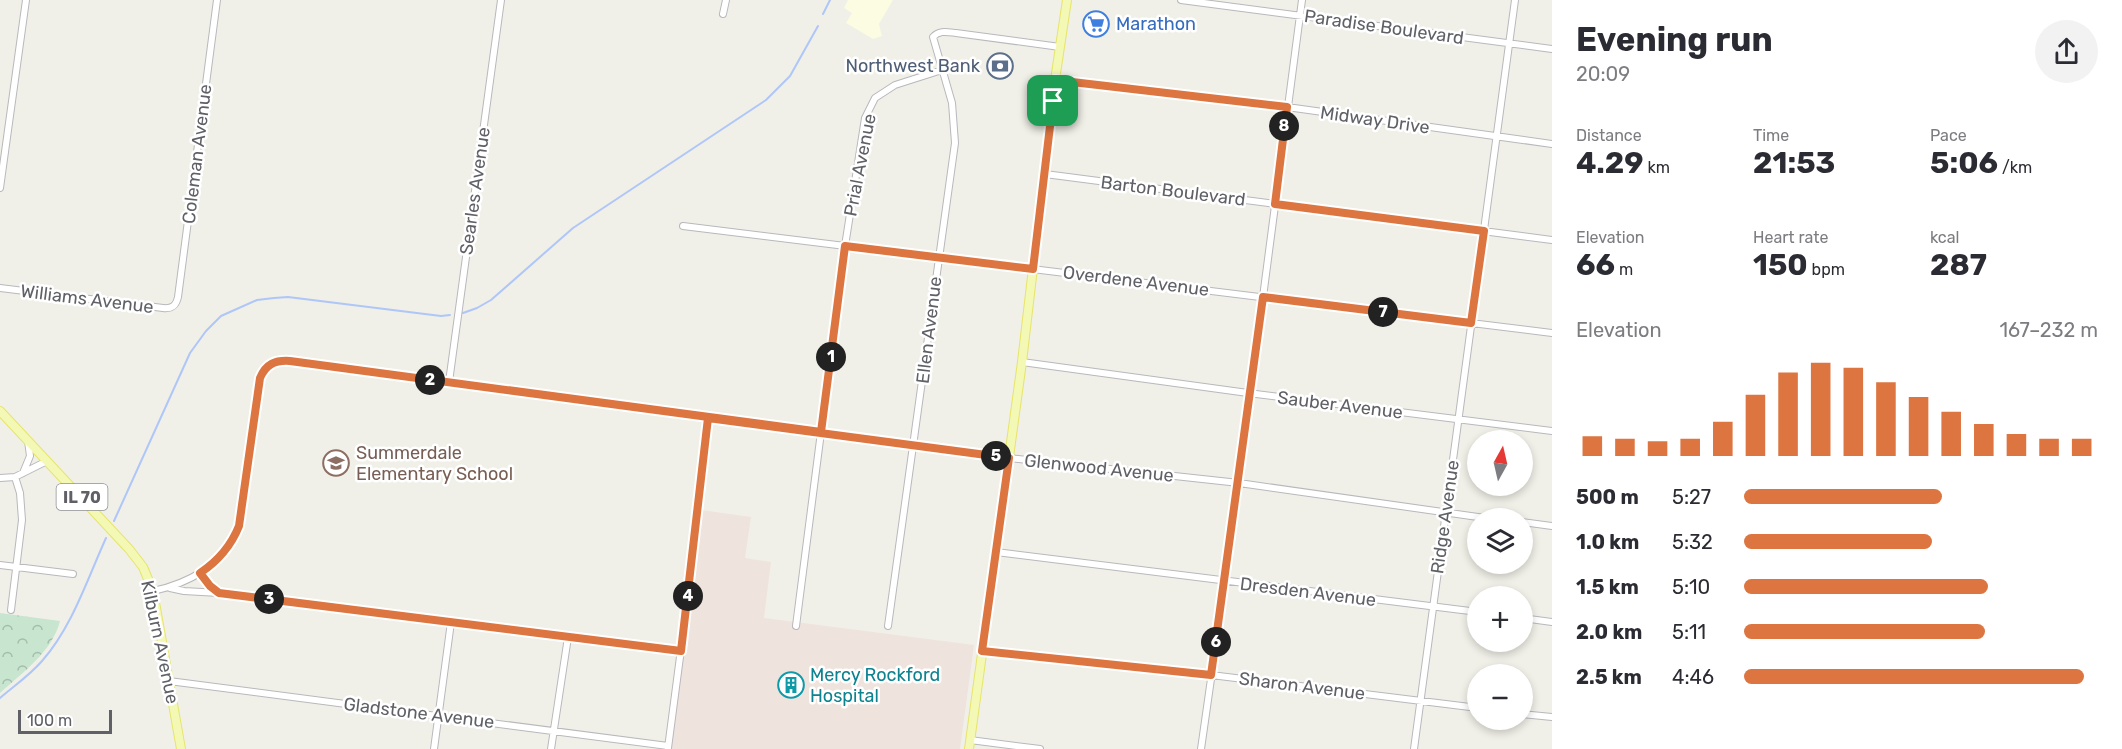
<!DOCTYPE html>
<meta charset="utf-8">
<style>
:root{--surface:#fff;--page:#f2f2f3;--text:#2b2b33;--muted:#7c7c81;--accent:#dd7541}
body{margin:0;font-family:Rubik,sans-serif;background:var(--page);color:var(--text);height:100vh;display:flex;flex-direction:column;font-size:22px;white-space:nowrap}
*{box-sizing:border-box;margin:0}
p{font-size:20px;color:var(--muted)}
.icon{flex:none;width:33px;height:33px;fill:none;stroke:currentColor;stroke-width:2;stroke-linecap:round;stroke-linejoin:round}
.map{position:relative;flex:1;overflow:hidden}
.panel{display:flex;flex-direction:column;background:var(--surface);width:570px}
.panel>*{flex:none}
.needle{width:39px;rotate:8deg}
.tools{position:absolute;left:1467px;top:430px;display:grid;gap:12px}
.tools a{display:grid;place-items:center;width:66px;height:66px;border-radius:50%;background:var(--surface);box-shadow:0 3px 9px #0003;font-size:30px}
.scale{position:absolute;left:18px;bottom:15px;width:94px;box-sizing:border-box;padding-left:6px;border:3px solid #5f6167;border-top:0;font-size:16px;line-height:21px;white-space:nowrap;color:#5f6167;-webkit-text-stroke:4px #fff;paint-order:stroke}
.pin{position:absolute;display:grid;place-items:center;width:51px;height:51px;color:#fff;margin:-26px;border-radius:12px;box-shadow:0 3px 9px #0006}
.km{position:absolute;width:30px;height:30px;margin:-15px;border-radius:50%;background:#222;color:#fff;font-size:16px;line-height:30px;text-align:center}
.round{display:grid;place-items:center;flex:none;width:63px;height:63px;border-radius:32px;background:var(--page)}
.headline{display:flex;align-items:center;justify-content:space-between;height:102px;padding:0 24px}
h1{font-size:33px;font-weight:700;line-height:45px}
.stats{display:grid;grid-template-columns:repeat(3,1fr);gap:9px;height:102px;padding:6px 24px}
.stats div{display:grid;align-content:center}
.stats b{font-size:30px;font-weight:700}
.stats small{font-size:16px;font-weight:400}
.stats p{font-size:16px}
.chart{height:168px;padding:12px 24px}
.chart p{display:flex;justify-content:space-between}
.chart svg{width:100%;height:108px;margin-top:6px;stroke:var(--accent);stroke-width:6}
ul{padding:0 24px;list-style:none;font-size:20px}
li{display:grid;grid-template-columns:96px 72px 1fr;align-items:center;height:45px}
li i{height:15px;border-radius:8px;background:var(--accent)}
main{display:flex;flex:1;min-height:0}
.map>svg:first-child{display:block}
.commercial{fill:#fbfce1}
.medical{fill:#eee3dd}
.park{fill:url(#park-crowns)}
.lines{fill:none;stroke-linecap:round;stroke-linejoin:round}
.stream{stroke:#afc6f9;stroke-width:2}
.minor-casing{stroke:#b8b8bd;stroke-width:8}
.major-casing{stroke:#e7e46a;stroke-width:10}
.minor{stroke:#fff;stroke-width:6}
.major{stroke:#f3f9b4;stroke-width:8}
.route-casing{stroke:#fff;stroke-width:12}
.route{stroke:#dd7541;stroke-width:8}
.labels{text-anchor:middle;stroke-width:5;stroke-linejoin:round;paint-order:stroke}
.shield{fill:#fff;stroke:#8f9095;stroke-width:1.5}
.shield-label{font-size:16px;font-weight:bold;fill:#5f6167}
.shop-label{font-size:18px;fill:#366cbe;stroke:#fff;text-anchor:start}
.street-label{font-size:18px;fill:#5f6167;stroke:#fff}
.service-label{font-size:18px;fill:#4e5e75;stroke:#fff;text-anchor:end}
.education-label{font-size:18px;fill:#785e54;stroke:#fff;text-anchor:start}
.culture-label{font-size:18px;fill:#0d838f;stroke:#fff;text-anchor:start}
</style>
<main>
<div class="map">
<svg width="1552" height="749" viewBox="0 0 1552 749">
<defs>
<pattern id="park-crowns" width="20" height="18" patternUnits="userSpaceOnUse" patternTransform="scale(1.5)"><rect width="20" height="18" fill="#c7e5cf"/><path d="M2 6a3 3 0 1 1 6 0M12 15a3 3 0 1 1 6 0" fill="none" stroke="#a5bdac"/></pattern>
</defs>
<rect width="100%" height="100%" fill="#f0f0e8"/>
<!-- commercial -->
<path class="commercial" d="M848,0H893L879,24L882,36L873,39L846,23L852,13L844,8Z"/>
<!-- medical -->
<path class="medical" d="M701,510L751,517L745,558L771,562L764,618L974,645L960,749H670Z"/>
<!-- park -->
<path class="park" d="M0,613L60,621C52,652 23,672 0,693Z"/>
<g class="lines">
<!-- stream -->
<path class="stream" d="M823,14L830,0
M463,313L477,308L491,300L573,228L766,100L790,76L818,26
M114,521L190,353L206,331L221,316L257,300L274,298L288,297L441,316L450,315
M0,698C14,686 30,675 42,661C72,627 87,580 106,538"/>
<!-- minor casing -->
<g class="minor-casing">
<path id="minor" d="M1181,0L1552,49
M723,14L726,0
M1055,80L1287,107L1552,144
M1045,174L1552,240
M0,188L26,0
M683,226L1552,333
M0,288L163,308C172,309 176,306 178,297L217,0
M1022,362L1248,393L1552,431
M449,382L501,0
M23,473L30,456L28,441
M0,478L15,477L47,461
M1522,522L1552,526
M996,552L1478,612
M0,565L73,574
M200,573L218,593
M170,588L184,591L219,593L681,651
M153,591C187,584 226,564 238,528C244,510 245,489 247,469C252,439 256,408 260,378C264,368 270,362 281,361L1009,458L1239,483L1492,519
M11,610L22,520L20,493L15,477
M1522,618L1552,622
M796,626L845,246L865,118L875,98L895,85L942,70
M888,626L955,143L952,103L933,37C939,30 947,32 956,33L1060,47
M982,651L1211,675L1478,708
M169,681L668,746
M1522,714L1552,717
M970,740L1040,749
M668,748L688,596L708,418
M434,749L451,622
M551,749L568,637
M1201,749L1239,483L1248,393L1263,297L1302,0
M1414,749L1515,0"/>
</g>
<!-- major casing -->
<g class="major-casing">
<path id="major" d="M0,411L129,549L143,567L153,591L181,749
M969,749L1022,362L1055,80L1067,0"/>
</g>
<!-- minor -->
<use href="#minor" class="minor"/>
<!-- major -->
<use href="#major" class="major"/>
</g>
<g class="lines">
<!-- route casing -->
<g class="route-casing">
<path id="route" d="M1053,101L1033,269L845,246L821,432L290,361C275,360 266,364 260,378L239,526C231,546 218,561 200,573L210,586L219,593L681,651L708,418L1009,458L982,651L1211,675L1263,297L1471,323L1484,231L1275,204L1287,107L1055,80L1053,101"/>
</g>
<!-- route -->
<use href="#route" class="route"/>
</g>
<!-- icons -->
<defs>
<g id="supermarket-ring" transform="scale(1.35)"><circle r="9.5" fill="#fff" stroke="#3f7fe0" stroke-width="1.5"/><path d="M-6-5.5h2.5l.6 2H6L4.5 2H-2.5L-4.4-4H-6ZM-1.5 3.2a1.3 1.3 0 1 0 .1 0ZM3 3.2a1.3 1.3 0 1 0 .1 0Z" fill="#3f7fe0"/></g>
<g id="bank-ring" transform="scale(1.35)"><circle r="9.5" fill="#fff" stroke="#5c6f8a" stroke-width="1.5"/><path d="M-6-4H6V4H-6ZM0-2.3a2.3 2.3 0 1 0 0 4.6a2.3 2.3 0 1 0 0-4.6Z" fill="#5c6f8a"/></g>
<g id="school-ring" transform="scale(1.35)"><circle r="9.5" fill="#fff" stroke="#8d6e63" stroke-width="1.5"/><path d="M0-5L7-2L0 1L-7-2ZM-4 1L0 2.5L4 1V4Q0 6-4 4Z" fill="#8d6e63"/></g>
<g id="building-ring" transform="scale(1.35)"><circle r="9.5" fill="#fff" stroke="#0f9aa8" stroke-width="1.5"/><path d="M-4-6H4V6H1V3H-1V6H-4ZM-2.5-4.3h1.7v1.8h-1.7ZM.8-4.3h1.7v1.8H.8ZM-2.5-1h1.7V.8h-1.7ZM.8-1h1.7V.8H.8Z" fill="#0f9aa8"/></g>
</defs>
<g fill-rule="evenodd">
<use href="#supermarket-ring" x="1096" y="24"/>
<use href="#bank-ring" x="1000" y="66"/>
<use href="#school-ring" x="336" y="463"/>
<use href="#building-ring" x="791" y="685"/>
</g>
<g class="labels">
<!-- shield labels -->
<rect class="shield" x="56.5" y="484" width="51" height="26" rx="4.5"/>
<g class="shield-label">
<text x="82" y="503">IL 70</text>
</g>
<!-- shop labels -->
<g class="shop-label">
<text x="1116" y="30">Marathon</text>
</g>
<!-- street labels -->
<g class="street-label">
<text transform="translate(1384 27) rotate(8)" y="6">Paradise Boulevard</text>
<text transform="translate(1375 120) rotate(8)" y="6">Midway Drive</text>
<text transform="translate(197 154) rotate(-83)" y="6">Coleman Avenue</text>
<text transform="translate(860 165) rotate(-79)" y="6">Prial Avenue</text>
<text transform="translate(475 191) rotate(-82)" y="6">Searles Avenue</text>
<text transform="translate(1173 191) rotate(7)" y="6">Barton Boulevard</text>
<text transform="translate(1136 281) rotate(7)" y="6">Overdene Avenue</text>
<text transform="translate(87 299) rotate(7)" y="6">Williams Avenue</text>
<text transform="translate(929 330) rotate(-83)" y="6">Ellen Avenue</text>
<text transform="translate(1340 405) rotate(7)" y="6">Sauber Avenue</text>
<text transform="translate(1099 468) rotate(6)" y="6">Glenwood Avenue</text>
<text transform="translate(1445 517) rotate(-82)" y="6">Ridge Avenue</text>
<text transform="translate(1308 592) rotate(7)" y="6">Dresden Avenue</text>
<text transform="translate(160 642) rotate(78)" y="6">Kilburn Avenue</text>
<text transform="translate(1302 686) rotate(7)" y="6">Sharon Avenue</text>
<text transform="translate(419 713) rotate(7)" y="6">Gladstone Avenue</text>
</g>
<!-- service labels -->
<g class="service-label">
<text x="980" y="72">Northwest Bank</text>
</g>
<!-- education labels -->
<g class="education-label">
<text x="356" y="459">Summerdale<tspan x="356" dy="21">Elementary School</tspan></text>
</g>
<!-- culture labels -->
<g class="culture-label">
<text x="810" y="681">Mercy Rockford<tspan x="810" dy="21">Hospital</tspan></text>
</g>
</g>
</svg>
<div class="tools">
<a><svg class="needle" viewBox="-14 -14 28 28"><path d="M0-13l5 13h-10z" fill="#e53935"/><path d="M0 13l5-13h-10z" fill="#7c7c81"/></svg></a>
<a><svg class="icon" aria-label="layers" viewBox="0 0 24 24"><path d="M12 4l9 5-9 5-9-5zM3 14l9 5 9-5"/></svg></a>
<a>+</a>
<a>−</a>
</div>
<div class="scale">100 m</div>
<div class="pin" style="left:1053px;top:101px;background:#1e9e55"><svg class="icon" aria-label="arrive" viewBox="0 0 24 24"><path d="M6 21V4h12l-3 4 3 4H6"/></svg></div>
<b class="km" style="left:831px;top:357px">1</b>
<b class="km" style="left:430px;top:380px">2</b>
<b class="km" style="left:269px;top:599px">3</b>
<b class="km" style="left:688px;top:596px">4</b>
<b class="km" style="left:996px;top:456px">5</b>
<b class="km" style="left:1216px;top:642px">6</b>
<b class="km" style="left:1383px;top:312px">7</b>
<b class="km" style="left:1284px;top:126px">8</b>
</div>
<section class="panel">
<div class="headline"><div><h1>Evening run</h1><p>20:09</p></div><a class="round"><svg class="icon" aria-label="share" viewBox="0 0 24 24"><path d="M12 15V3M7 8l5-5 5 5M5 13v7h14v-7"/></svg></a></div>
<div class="stats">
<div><p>Distance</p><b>4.29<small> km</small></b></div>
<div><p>Time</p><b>21:53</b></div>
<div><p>Pace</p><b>5:06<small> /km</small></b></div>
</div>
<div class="stats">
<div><p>Elevation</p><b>66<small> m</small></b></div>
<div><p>Heart rate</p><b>150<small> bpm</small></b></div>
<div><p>kcal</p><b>287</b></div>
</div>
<div class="chart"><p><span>Elevation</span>167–232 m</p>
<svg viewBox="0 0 160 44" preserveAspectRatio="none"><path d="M5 44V36M15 44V37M25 44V38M35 44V37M45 44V30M55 44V19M65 44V10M75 44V6M85 44V8M95 44V14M105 44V20M115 44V26M125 44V31M135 44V35M145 44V37M155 44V37"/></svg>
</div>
<ul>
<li><b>500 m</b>5:27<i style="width:56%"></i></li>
<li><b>1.0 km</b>5:32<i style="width:53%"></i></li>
<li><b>1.5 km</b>5:10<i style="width:69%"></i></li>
<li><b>2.0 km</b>5:11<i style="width:68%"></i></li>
<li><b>2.5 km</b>4:46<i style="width:96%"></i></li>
</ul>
</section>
</main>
